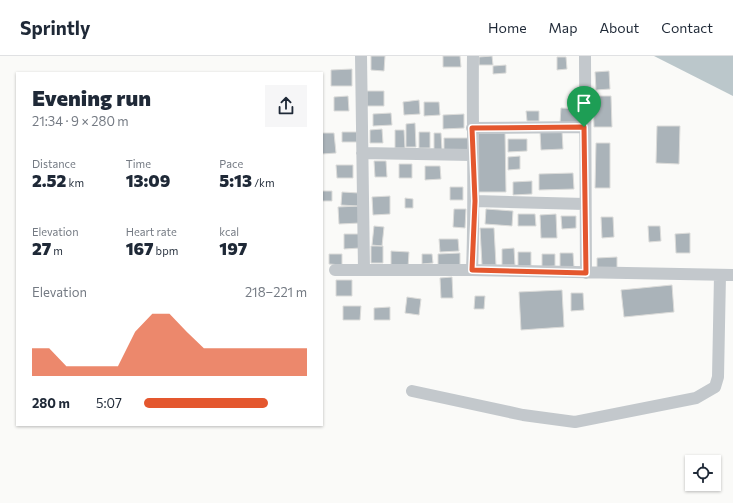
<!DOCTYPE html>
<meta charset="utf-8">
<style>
:root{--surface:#fff;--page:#f6f6f7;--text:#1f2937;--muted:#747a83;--line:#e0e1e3;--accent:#e4572e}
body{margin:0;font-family:Commissioner,sans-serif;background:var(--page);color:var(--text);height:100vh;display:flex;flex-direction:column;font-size:15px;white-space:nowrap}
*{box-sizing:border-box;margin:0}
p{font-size:13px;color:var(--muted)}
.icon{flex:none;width:22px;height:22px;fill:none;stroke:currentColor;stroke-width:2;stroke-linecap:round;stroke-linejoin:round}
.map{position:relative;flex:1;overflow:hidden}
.details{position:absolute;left:16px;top:16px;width:307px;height:354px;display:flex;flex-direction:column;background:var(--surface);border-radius:0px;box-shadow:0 1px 3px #0004}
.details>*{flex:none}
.buttons{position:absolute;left:685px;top:399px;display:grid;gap:8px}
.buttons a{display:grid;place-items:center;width:36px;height:36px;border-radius:0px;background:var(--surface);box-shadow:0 1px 3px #0004;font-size:20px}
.pin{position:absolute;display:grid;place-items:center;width:34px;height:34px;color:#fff;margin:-41px -17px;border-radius:50% 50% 50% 0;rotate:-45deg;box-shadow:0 0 4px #0007}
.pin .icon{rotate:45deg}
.round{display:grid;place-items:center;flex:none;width:42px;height:42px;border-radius:0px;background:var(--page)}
.headline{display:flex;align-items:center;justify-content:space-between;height:68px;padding:0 16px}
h1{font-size:22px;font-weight:800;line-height:30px}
.stats{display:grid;grid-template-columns:repeat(3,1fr);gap:6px;height:68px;padding:4px 16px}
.stats div{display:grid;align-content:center}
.stats b{font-size:17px;font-weight:800}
.stats small{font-size:11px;font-weight:400}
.stats p{font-size:11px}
.chart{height:112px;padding:8px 16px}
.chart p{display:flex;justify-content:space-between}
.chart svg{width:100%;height:72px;margin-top:4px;fill:var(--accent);opacity:.7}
ul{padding:0 16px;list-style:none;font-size:13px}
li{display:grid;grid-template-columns:64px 48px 1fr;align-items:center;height:30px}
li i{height:10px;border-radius:5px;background:var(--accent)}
header{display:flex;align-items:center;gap:24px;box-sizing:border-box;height:56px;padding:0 20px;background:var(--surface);border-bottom:1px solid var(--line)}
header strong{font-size:19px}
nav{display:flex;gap:22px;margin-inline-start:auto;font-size:14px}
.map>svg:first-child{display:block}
.water{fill:#bbc7cb}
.building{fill:#aab3b9;stroke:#dcdcda}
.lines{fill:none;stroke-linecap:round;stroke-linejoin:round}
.street{stroke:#c3c8cc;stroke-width:12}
.route-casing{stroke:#fff;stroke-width:8}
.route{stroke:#e4572e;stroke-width:5}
</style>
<header>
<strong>Sprintly</strong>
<nav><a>Home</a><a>Map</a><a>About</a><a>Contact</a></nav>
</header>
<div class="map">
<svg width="733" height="447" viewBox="0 0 733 447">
<rect width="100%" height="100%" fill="#fafaf8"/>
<!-- water -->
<path class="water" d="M654,0H733V40Z"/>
<!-- building -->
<path class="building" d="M371,0H385L384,15L371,14Z
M443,0H460L461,11H443Z
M492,0L493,9H479V1Z
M557,1H566L567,13L557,14Z
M506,9V17L493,18V10Z
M352,13V30H331V14Z
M609,15L610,33L596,34L595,16Z
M367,35H384V50H367Z
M348,40L349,55H334V41Z
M593,40H611L612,71H594Z
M419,44L420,58L404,59L403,46Z
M424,46H439L440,59L424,60Z
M561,52L584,53L583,68L560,67Z
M526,55H539V65H527Z
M391,57L392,69L373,70V58Z
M464,58V72L443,73V59Z
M415,67L416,91H406V68Z
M657,70H680L679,108L656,107Z
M382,73L383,87H370V74Z
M395,74H404L405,92H395Z
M562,75L563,93L541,94L540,76Z
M342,76H357V86H342Z
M419,76H430V92H419Z
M322,77H334L336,97L322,98Z
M434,77H441L442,94H434Z
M476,77H505L506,136H477Z
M444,82H470V94H444Z
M508,83H527V95L508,96Z
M596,87H610V132H595Z
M520,100V113L508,114V101Z
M374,105H386L387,121H375Z
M399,108H412V122H399Z
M336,109H353V122H337Z
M425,110H440L441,123L425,124Z
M573,117L574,133L539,134V118Z
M532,125V138L513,139V126Z
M450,131H463V144H450Z
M322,135H332V145H322Z
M342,136L359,137L358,150L341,149Z
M390,140V158L373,159L372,141Z
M405,142L413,143V152H405Z
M359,150L360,167L339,168L338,151Z
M454,153H466L465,172L453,171Z
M486,153L513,155L512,170L485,168Z
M518,158H535L536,170H518Z
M556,158L557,182H541L540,159Z
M561,160H576V172L562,173Z
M601,161H613L614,181L602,182Z
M374,170L384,171L382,190L372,189Z
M648,170H660L661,185L649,186Z
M480,172H494L496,209H482Z
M690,177V197H676L675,178Z
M344,178H359L360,192L344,193Z
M439,183H458L459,195L440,196Z
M371,190H383V207H371Z
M514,192L515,209H502V193Z
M391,195L409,196L408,212L391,211Z
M518,196H531V210H518Z
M460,197V209L438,210V198Z
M560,197H573L574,211L560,212Z
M329,198H342V209L329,208Z
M422,198H432L433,207L422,208Z
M542,198H555V210L542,211Z
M617,201V217H597V202Z
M452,221L453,242H441L440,222Z
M336,224H352V240H336Z
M672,229L674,256L624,261L621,234Z
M562,234L564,271L521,274L519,236Z
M571,237H583L584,254L571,255Z
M475,240H485L484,253H474Z
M407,241L421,243L419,259L405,257Z
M343,250H361L360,264H343Z
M390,251V264H374V252Z"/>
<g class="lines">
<!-- street -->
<path class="street" d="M361,0L364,214
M585,0L586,217
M472,72L584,71
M362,97L472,99
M475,145L585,148
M335,214H472L733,219
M472,214C475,143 472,72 473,0
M412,335L523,359L575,366L696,342L715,331L718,321L720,219"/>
</g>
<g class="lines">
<!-- route casing -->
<g class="route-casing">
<path id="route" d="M584,71L586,217L472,214L475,145L472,72Z"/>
</g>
<!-- route -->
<use href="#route" class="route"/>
</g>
</svg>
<div class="buttons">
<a><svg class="icon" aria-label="locate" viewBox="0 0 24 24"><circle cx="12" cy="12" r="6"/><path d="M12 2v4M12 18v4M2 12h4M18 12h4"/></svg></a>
</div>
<div class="pin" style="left:584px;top:71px;background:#1e9e55"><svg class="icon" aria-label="arrive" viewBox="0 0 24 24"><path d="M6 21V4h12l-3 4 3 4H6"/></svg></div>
<section class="details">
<div class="headline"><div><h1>Evening run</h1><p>21:34 · 9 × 280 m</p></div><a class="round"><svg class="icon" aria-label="share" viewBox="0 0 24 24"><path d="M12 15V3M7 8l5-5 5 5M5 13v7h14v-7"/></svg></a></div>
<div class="stats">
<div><p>Distance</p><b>2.52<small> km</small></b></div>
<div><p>Time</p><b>13:09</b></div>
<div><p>Pace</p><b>5:13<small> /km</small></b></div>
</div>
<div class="stats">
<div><p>Elevation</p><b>27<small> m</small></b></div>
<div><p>Heart rate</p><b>167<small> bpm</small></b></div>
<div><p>kcal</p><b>197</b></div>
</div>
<div class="chart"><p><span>Elevation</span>218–221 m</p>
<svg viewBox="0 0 160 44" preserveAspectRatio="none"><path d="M0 44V27L10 27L20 38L30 38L40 38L50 38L60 17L70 6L80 6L90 17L100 27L110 27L120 27L130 27L140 27L150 27L160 27V44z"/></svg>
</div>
<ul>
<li><b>280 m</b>5:07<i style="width:76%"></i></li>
</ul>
</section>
</div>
